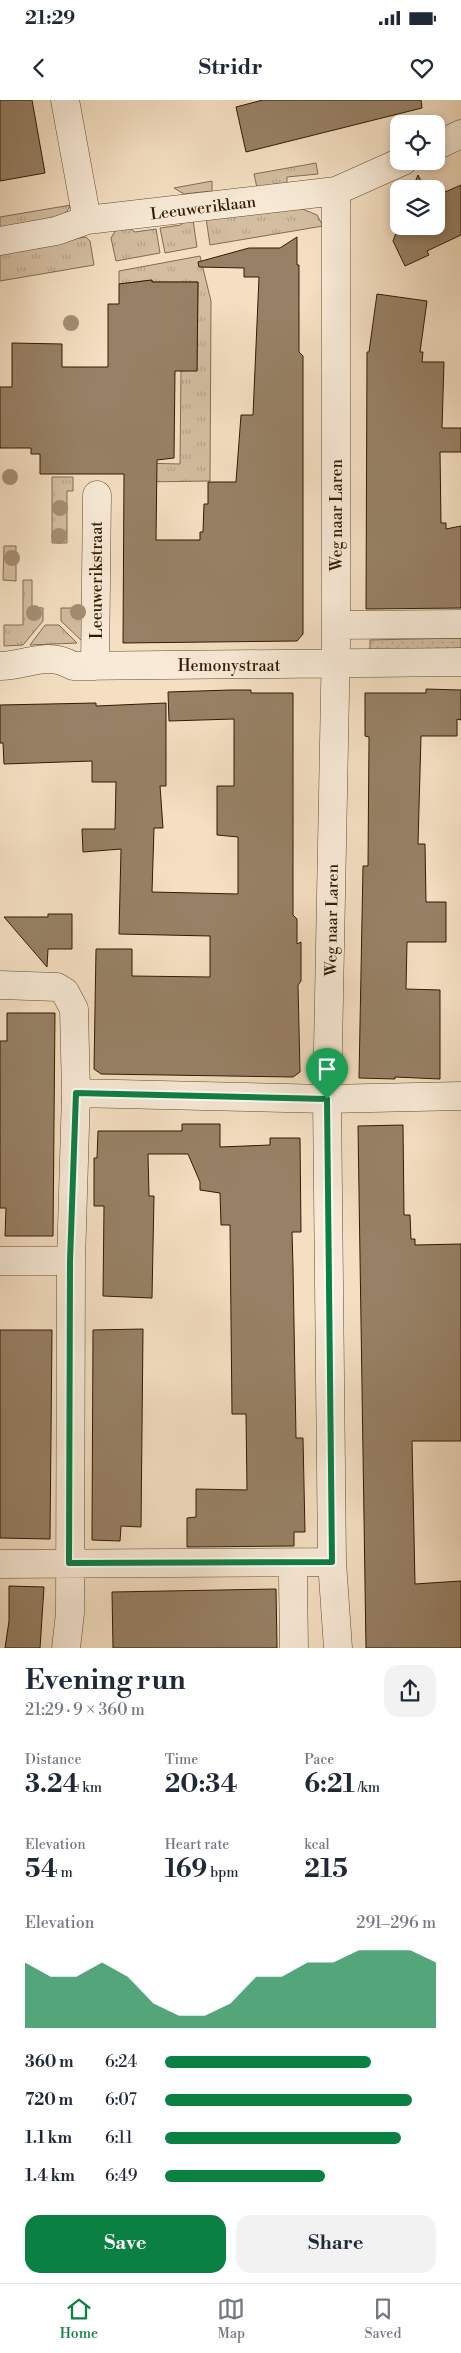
<!DOCTYPE html>
<meta charset="utf-8">
<style>
:root{--surface:#fff;--page:#f2f2f3;--text:#1f2937;--muted:#747a83;--line:#e0e1e3;--accent:#0b8043}
body{margin:0;font-family:"Libre Bodoni",serif;background:var(--page);color:var(--text);height:100vh;display:flex;flex-direction:column;font-size:19px;white-space:nowrap}
*{box-sizing:border-box;margin:0}
p{font-size:16px;color:var(--muted)}
.icon{flex:none;width:28px;height:28px;fill:none;stroke:currentColor;stroke-width:2;stroke-linecap:round;stroke-linejoin:round}
.map{position:relative;height:1548px;overflow:hidden}
.panel{display:flex;flex-direction:column;background:var(--surface);flex:1}
.panel>*{flex:none}
.fabs{position:absolute;left:390px;top:15px;display:grid;gap:10px}
.fabs a{display:grid;place-items:center;width:55px;height:55px;border-radius:10px;background:var(--surface);box-shadow:0 2px 8px #0003;font-size:25px}
.pin{position:absolute;display:grid;place-items:center;width:42px;height:42px;color:#fff;margin:-51px -21px;border-radius:50% 50% 50% 0;rotate:-45deg;box-shadow:0 0 5px #0007}
.pin .icon{rotate:45deg}
.round{display:grid;place-items:center;flex:none;width:52px;height:52px;border-radius:15px;background:var(--page)}
.overview{display:flex;align-items:center;justify-content:space-between;height:85px;padding:0 25px}
h1{font-size:28px;font-weight:700;line-height:38px}
.stats{display:grid;grid-template-columns:repeat(3,1fr);gap:8px;height:85px;padding:5px 25px}
.stats div{display:grid;align-content:center}
.stats b{font-size:25px;font-weight:700}
.stats small{font-size:14px;font-weight:400}
.stats p{font-size:14px}
.chart{height:140px;padding:10px 25px}
.chart p{display:flex;justify-content:space-between}
.chart svg{width:100%;height:90px;margin-top:5px;fill:var(--accent);opacity:.7}
.primary-button{display:flex;gap:10px;margin-top:auto;padding:10px 25px}
.primary-button a{flex:1;height:58px;border-radius:15px;background:var(--accent);color:#fff;font-size:20px;font-weight:700;line-height:58px;text-align:center}
.primary-button a+a{background:var(--page);color:var(--text)}
ul{padding:0 25px;list-style:none;font-size:16px}
li{display:grid;grid-template-columns:80px 60px 1fr;align-items:center;height:38px}
li i{height:12px;border-radius:6px;background:var(--accent)}
.status{display:flex;justify-content:space-between;align-items:center;height:35px;padding:0 25px;background:var(--surface);direction:ltr}
.status svg{height:14px;fill:currentColor}
header{display:flex;justify-content:space-between;align-items:center;height:65px;padding:0 25px;background:var(--surface);font-size:22px;font-weight:700}
.menu{display:flex;justify-content:space-around;align-items:center;height:70px;border-top:1px solid var(--line);background:var(--surface);font-size:14px;color:var(--muted)}
.menu a{display:grid;justify-items:center;gap:2px}
.menu .current{color:var(--accent)}
.map>svg:first-child{display:block}
.grass{fill:url(#grass-tufts);stroke:#826c52}
.park{fill:url(#park-dots);stroke:#826c52}
.building{fill:#978166;stroke:#321b02}
.lines{fill:none;stroke-linecap:round;stroke-linejoin:round}
.minor-casing{stroke:#624c32;stroke-width:29}
.minor{stroke:#f8ead7;stroke-width:28}
.tree{fill:#a48e73}
.route-casing{stroke:#fff;stroke-width:10}
.route{stroke:#0b8043;stroke-width:6}
.labels{text-anchor:middle;stroke-width:4;stroke-linejoin:round;paint-order:stroke}
.street-label{font-size:16px;fill:#321b02;stroke:#f8ead7}
</style>
<div class="status"><b>21:29</b><svg viewBox="0 0 49 12"><path d="M0 12V9h3v3zM5 12V6h3v6zM10 12V3h3v9zM15 12V0h3v12zM26 1h20v11H26zM47 4h2v5h-2z"/></svg></div>
<header><svg class="icon" aria-label="back" viewBox="0 0 24 24"><path d="M15 5l-7 7 7 7"/></svg>Stridr<svg class="icon" aria-label="heart" viewBox="0 0 24 24"><path d="M12 20l-8-8c-3-5 5-10 8-4 3-6 11-1 8 4z"/></svg></header>
<div class="map">
<svg width="461" height="1548" viewBox="0 0 461 1548">
<defs>
<pattern id="grass-tufts" width="24" height="20" patternUnits="userSpaceOnUse" patternTransform="scale(1.25)"><rect width="24" height="20" fill="#d3bea1"/><path d="M3 7l-1-3M5 7V3M7 7l1-3M15 17l-1-3M17 17v-4M19 17l1-3" fill="none" stroke="#b6a389"/></pattern>
<pattern id="park-dots" width="8" height="8" patternUnits="userSpaceOnUse" patternTransform="scale(1.25)"><rect width="8" height="8" fill="#d3bea1"/><path d="M2 2h.1M6 6h.1" fill="none" stroke="#b6a389" stroke-width="1.8" stroke-linecap="round"/></pattern>
</defs>
<rect width="100%" height="100%" fill="#f4dfc2"/>
<filter id="stains"><feTurbulence type="fractalNoise" baseFrequency=".004" numOctaves="4"/><feColorMatrix values="0 0 0 0 .2 0 0 0 0 .09 0 0 0 0 .02 0 0 0 .5 -.17"/></filter>
<radialGradient id="worn" r=".72"><stop offset=".6" stop-color="#630" stop-opacity="0"/><stop offset="1" stop-color="#630" stop-opacity=".3"/></radialGradient>
<!-- grass -->
<path class="grass" d="M316,63L318,74L287,77V87L257,88L254,74Z
M212,81V91L184,94L174,88Z
M71,105L64,116L0,129V117Z
M300,108L317,115L323,126L210,145L206,118Z
M188,116L193,120L197,147L165,153L160,128L181,125Z
M126,126L135,132L156,129L160,153L116,161L111,138L117,128Z
M86,137L90,141L94,165L0,181V151Z
M200,156L211,201L210,381L141,382V363L180,364L181,271L197,270L198,182H152L151,180L119,184V171Z
M52,377H73V391H67V443H52Z
M4,446H16V481L3,480Z
M23,480H32V507L43,508V521L23,545L4,546V525H23Z
M61,508H83V542L61,521Z
M45,525H59L77,543L30,545Z"/>
<!-- park -->
<path class="park" d="M461,538V555L370,557V540Z"/>
<!-- building -->
<path class="building" d="M0,0H32L45,73L0,81Z
M263,0H421L422,8L246,52L236,7Z
M418,75L425,89H412Z
M461,85V135L427,151L429,155L405,166L393,141L399,125L436,126V96Z
M297,137V165H299V252L303,256V534L297,541L123,543L124,374H40V354H31V348H0V287H12V243L62,244V267H108V204H119V184L152,180V182H198L197,271H175L174,358L157,360L156,440H200V432H203L204,404H208V382H236L241,315H253L259,177H244V168L199,167L198,162L249,148H280Z
M377,194L427,201L420,252H423L422,262H444L442,328H461V352H440L441,423H446V429L461,426V508L366,509L367,252H369Z
M426,589L461,590V620L457,619V636H421L418,744H425L426,802H446V842H407L406,889L440,890V979L395,977V979L359,978L363,766H368L369,637L365,636V593H426Z
M230,590H251V593H293V815L297,819V844L301,842V881L298,885L300,972L293,977L101,974L94,969L96,849H132V876L210,877V836L119,834L121,749L83,752L82,729H115L116,682H92V661L4,664L3,643H0V605L96,603V606L166,603V686H160L163,728H154L152,792L238,794V737L217,735V686H234V619L169,621L168,592Z
M48,814H72V849H48L47,867L4,817H48Z
M7,913H55L53,1136H5L6,1108H0V941H7Z
M182,1024H220V1047L270,1045V1038H300L301,1132H292L293,1166L296,1338H303L305,1432H294V1446L187,1447V1418L196,1417V1389L247,1390L246,1314H232L230,1125H221L220,1093L200,1090V1082L188,1054H148L149,1096H154L152,1198L103,1196L104,1106H94V1058H97L98,1031H182Z
M403,1025L404,1115H410L411,1139H415V1145L461,1144V1341H412L415,1484L461,1481V1548H366L358,1026Z
M143,1229L141,1427L121,1426L120,1441L92,1440L93,1230Z
M0,1230H52L50,1439L0,1438Z
M9,1486L44,1487L40,1548H5L9,1521Z
M276,1489L277,1548H113L112,1492Z"/>
<g class="lines">
<!-- minor casing -->
<g class="minor-casing">
<path id="minor" d="M65,0L87,120
M436,46L461,34
M336,91V542L327,999L332,1462L338,1548
M0,141L56,131L87,120L336,91L403,61
M336,525L461,524
M0,566C27,566 46,550 73,566L461,562
M95,566L97,395
M0,885L57,887L65,892L74,909L76,993L71,1161L70,1513L66,1548
M76,993L327,999L461,996
M0,1161H71
M0,1464L332,1462
M293,1478L294,1548"/>
</g>
<!-- minor -->
<use href="#minor" class="minor"/>
</g>
<!-- trees -->
<g class="tree">
<circle cx="71" cy="223" r="8"/>
<circle cx="10" cy="377" r="8"/>
<circle cx="60" cy="408" r="8"/>
<circle cx="59" cy="436" r="8"/>
<circle cx="12" cy="458" r="8"/>
<circle cx="78" cy="512" r="8"/>
<circle cx="34" cy="513" r="8"/>
</g>
<g class="lines">
<!-- route casing -->
<g class="route-casing">
<path id="route" d="M76,993L327,999L332,1462L69,1463L70,1161Z"/>
</g>
<!-- route -->
<use href="#route" class="route"/>
</g>
<g class="labels">
<!-- street labels -->
<g class="street-label">
<text transform="translate(203 107) rotate(-7)" y="6">Leeuweriklaan</text>
<text transform="translate(336 415) rotate(-90)" y="6">Weg naar Laren</text>
<text transform="translate(96 480) rotate(-90)" y="6">Leeuwerikstraat</text>
<text x="229" y="571">Hemonystraat</text>
<text transform="translate(331 820) rotate(-89)" y="6">Weg naar Laren</text>
</g>
</g>
<rect width="100%" height="100%" filter="url(#stains)"/>
<rect width="100%" height="100%" fill="url(#worn)"/>
</svg>
<div class="fabs">
<a><svg class="icon" aria-label="locate" viewBox="0 0 24 24"><circle cx="12" cy="12" r="6"/><path d="M12 2v4M12 18v4M2 12h4M18 12h4"/></svg></a>
<a><svg class="icon" aria-label="layers" viewBox="0 0 24 24"><path d="M12 4l9 5-9 5-9-5zM3 14l9 5 9-5"/></svg></a>
</div>
<div class="pin" style="left:327px;top:999px;background:#1e9e55"><svg class="icon" aria-label="arrive" viewBox="0 0 24 24"><path d="M6 21V4h12l-3 4 3 4H6"/></svg></div>
</div>
<section class="panel">
<div class="overview"><div><h1>Evening run</h1><p>21:29 · 9 × 360 m</p></div><a class="round"><svg class="icon" aria-label="share" viewBox="0 0 24 24"><path d="M12 15V3M7 8l5-5 5 5M5 13v7h14v-7"/></svg></a></div>
<div class="stats">
<div><p>Distance</p><b>3.24<small> km</small></b></div>
<div><p>Time</p><b>20:34</b></div>
<div><p>Pace</p><b>6:21<small> /km</small></b></div>
</div>
<div class="stats">
<div><p>Elevation</p><b>54<small> m</small></b></div>
<div><p>Heart rate</p><b>169<small> bpm</small></b></div>
<div><p>kcal</p><b>215</b></div>
</div>
<div class="chart"><p><span>Elevation</span>291–296 m</p>
<svg viewBox="0 0 160 44" preserveAspectRatio="none"><path d="M0 44V12L10 19L20 19L30 12L40 19L50 32L60 38L70 38L80 32L90 19L100 19L110 12L120 12L130 6L140 6L150 6L160 12V44z"/></svg>
</div>
<ul>
<li><b>360 m</b>6:24<i style="width:76%"></i></li>
<li><b>720 m</b>6:07<i style="width:91%"></i></li>
<li><b>1.1 km</b>6:11<i style="width:87%"></i></li>
<li><b>1.4 km</b>6:49<i style="width:59%"></i></li>
</ul>
<div class="primary-button"><a>Save</a><a>Share</a></div>
</section>
<nav class="menu">
<a class="current"><svg class="icon" aria-label="home" viewBox="0 0 24 24"><path d="M3 11l9-7 9 7M6 9v11h12V9"/></svg>Home</a>
<a><svg class="icon" aria-label="map" viewBox="0 0 24 24"><path d="M3 6l6-2 6 2 6-2v14l-6 2-6-2-6 2zM9 4v14M15 6v14"/></svg>Map</a>
<a><svg class="icon" aria-label="saved" viewBox="0 0 24 24"><path d="M7 4h10v16l-5-4-5 4z"/></svg>Saved</a>
</nav>
